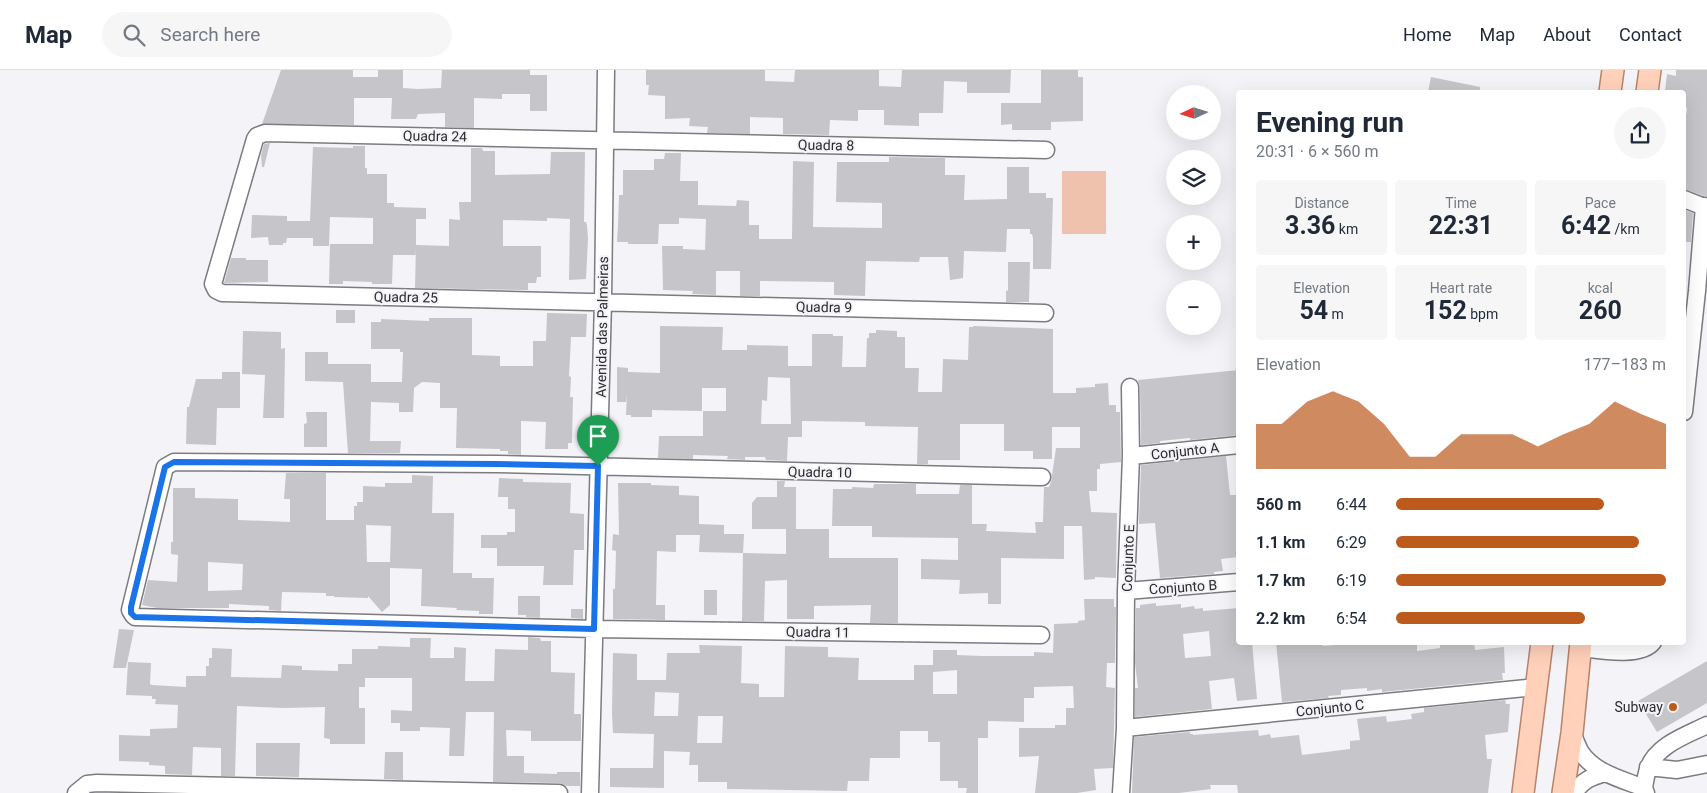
<!DOCTYPE html>
<meta charset="utf-8">
<style>
:root{--surface:#fff;--page:#f6f6f7;--text:#1f2937;--muted:#747a83;--line:#e0e1e3;--accent:#bc5b1c}
body{margin:0;font-family:Roboto,sans-serif;background:var(--page);color:var(--text);height:100vh;display:flex;flex-direction:column;font-size:19px;white-space:nowrap}
*{box-sizing:border-box;margin:0}
p{font-size:16px;color:var(--muted)}
.icon{flex:none;width:28px;height:28px;fill:none;stroke:currentColor;stroke-width:2;stroke-linecap:round;stroke-linejoin:round}
.map{position:relative;flex:1;overflow:hidden}
.details{position:absolute;left:1236px;top:20px;width:450px;height:555px;display:flex;flex-direction:column;background:var(--surface);border-radius:5px;box-shadow:0 5px 20px #0002}
.details>*{flex:none}
.needle{width:32px;rotate:266deg}
.controls{position:absolute;left:1166px;top:15px;display:grid;gap:10px}
.controls a{display:grid;place-items:center;width:55px;height:55px;border-radius:50%;background:var(--surface);box-shadow:0 5px 20px #0002;font-size:25px}
.pin{position:absolute;display:grid;place-items:center;width:42px;height:42px;color:#fff;margin:-51px -21px;border-radius:50% 50% 50% 0;rotate:-45deg;box-shadow:0 0 5px #0007}
.pin .icon{rotate:45deg}
.round{display:grid;place-items:center;flex:none;width:52px;height:52px;border-radius:26px;background:var(--page)}
.head{display:flex;align-items:center;justify-content:space-between;height:85px;padding:0 20px}
h1{font-size:28px;font-weight:700;line-height:38px}
.figures{display:grid;grid-template-columns:repeat(3,1fr);gap:8px;height:85px;padding:5px 20px}
.figures div{display:grid;align-content:center;border-radius:5px;background:var(--page);text-align:center}
.figures b{font-size:25px;font-weight:700}
.figures small{font-size:14px;font-weight:400}
.figures p{font-size:14px}
.chart{height:140px;padding:10px 20px}
.chart p{display:flex;justify-content:space-between}
.chart svg{width:100%;height:90px;margin-top:5px;fill:var(--accent);opacity:.7}
ul{padding:0 20px;list-style:none;font-size:16px}
li{display:grid;grid-template-columns:80px 60px 1fr;align-items:center;height:38px}
li i{height:12px;border-radius:6px;background:var(--accent)}
header{display:flex;align-items:center;gap:30px;box-sizing:border-box;height:70px;padding:0 25px;background:var(--surface);border-bottom:1px solid var(--line)}
header strong{font-size:24px}
nav{display:flex;gap:28px;margin-inline-start:auto;font-size:18px}
.search{width:350px;height:45px;background:var(--page);display:flex;align-items:center;gap:12px;box-sizing:border-box;padding:0 18px;border-radius:28px;color:var(--muted);font-size:19px}
.map>svg:first-child{display:block}
.green{fill:#eec2ac}
.building{fill:#c5c5ca;fill-rule:evenodd}
.lines{fill:none;stroke-linecap:round;stroke-linejoin:round}
.minor-casing{stroke:#7b7b80;stroke-width:19}
.major-casing{stroke:#b5846b;stroke-width:24}
.minor{stroke:#fff;stroke-width:16}
.major{stroke:#ffd1ba;stroke-width:21}
.route-casing{stroke:#fff;stroke-width:10}
.route{stroke:#1a73e8;stroke-width:6}
.poi-dot{fill:#bc5b1c;stroke:#f3f3f8;stroke-width:2}
.labels{text-anchor:middle;stroke-width:4;stroke-linejoin:round;paint-order:stroke}
.street-label{font-size:14px;fill:#2c2c2e;stroke:#f3f3f8}
.poi-label{font-size:14px;fill:#2c2c2e;stroke:#f3f3f8;text-anchor:end}
</style>
<header>
<strong>Map</strong>
<div class="search"><svg class="icon" aria-label="search" viewBox="0 0 24 24"><circle cx="10" cy="10" r="6"/><path d="M15 15l6 6"/></svg>Search here</div>
<nav><a>Home</a><a>Map</a><a>About</a><a>Contact</a></nav>
</header>
<div class="map">
<svg width="1707" height="723" viewBox="0 0 1707 723">
<rect width="100%" height="100%" fill="#f3f3f8"/>
<!-- green -->
<path class="green" d="M1062,101H1106V164H1062Z"/>
<!-- building -->
<path class="building" d="M281,0H353V7H378V0H403V18L418,19L441,18L442,0H530V5H547V41H530V24H502V29L474,28V58L445,57V43L418,44L416,49H391L392,28H354V55L262,54Z
M646,0H765V11L794,12L795,0H879V16L901,17L902,0H1011L1010,23H967V12L944,11L943,43H919V56L884,55V40H858V51L830,50L829,65L783,64V48L750,47V64L707,63L708,57L689,56L690,48L665,49V26L648,25L649,15H646Z
M1041,0H1078V7H1083V51L1051,52V60H1012V54L1001,55V33H1041Z
M1676,0H1707V127L1684,119V61L1687,38H1684V22H1665L1667,4L1676,6Z
M1431,7L1480,17V22H1428Z
M270,73L264,97H262L261,85L264,74Z
M353,76H365V98H367V104H387V133H394V137L426,138V149H416V185H393L392,214H372V212L343,211V214H329L330,174H373V148L330,147L329,176H313V168H287L286,173H283V175H269L268,167L251,168L252,145L287,146V151H310L313,77L353,78Z
M471,78H482L483,81H495V105L550,104L551,82H585L584,152H586L587,155L588,169L586,209L569,210L570,149L547,148V151L503,150V176H541V207H537L536,213H528V220L415,218L416,175L449,176V149L460,150L459,132H471Z
M665,83H681L680,111H698V135L736,136L737,130L749,131V155H759V169H792L793,91L814,92L813,157L882,158V133L836,132L837,92H889V87L945,88V105H965L964,130L1007,129V97H1029V123H1046V128H1053L1051,199H1033V168L1032,164H1030V159H1007L1006,182L964,181L963,208L950,210L948,187H920L919,192L866,191L865,226L834,225V212L760,211V226H740V201H716V225L692,224L693,221L663,220L662,176H683V179L705,180L706,149L679,148V154H659L658,174H628V172H617L618,155L619,125H623V100H654V89H664Z
M1684,140L1693,143L1691,172H1684Z
M231,188H246V190H268V212L224,213Z
M1008,192H1030L1029,232H1006V220L1008,221Z
M336,240H355V253H336Z
M547,243L587,244L586,267H571L569,306L571,307L570,327H573L572,373H568V379H545L546,352L521,351V385L508,384V381H500V379L456,378L457,338H440V313L422,312L414,318L413,342H399V333L371,332L370,371H401L400,383H348L343,312L305,311V282H328V294H371V312H402L403,282H400V279H371V252H381V249L429,251V248H472V285L500,286V296H533V271H546Z
M660,256L723,257L722,280H747V275L788,276V296H812V264H833V266H843L842,297H866L867,268H869V263H876V260L897,261V267H905V298H919L918,322H942L943,289L968,290L969,257H973V256L1053,259V323H1076V318L1095,317V314L1108,313L1109,335H1116V342H1120L1121,392L1100,394V399H1097V421H1089L1091,442L1117,443L1116,508L1095,507V509L1084,510L1082,456H1064V489L1001,488V534H988V523L959,524L960,510L921,509V489L958,490V468L872,467V456H832L833,419H852V417L873,418L874,414H916V424H959L960,415H972V454H987L986,461L1036,463L1035,452H1043L1044,417H1049L1051,412L1056,378H1080V357H1052V389H1033V381H1004V354H960V390H928V394H917L918,357L865,356V352L802,351V367H788L787,391L766,390L765,387H745V390L727,389L728,386L693,385V389L658,388L659,366H703V341H726V318H702V341L652,340V347H631V345H626L627,324L626,332H617V297L628,298V302L660,303ZM768,307L790,308L791,354H761L762,330L767,331Z
M243,261L281,262V279L285,278L284,348H263L265,305L242,304Z
M1239,300V365L1190,370V368L1160,371V373L1141,375L1140,317L1138,310Z
M222,302H240V338H217L216,375L186,374L187,337H189L196,309H222Z
M306,342H327V377H304V354L307,353Z
M1226,386L1230,425H1239V487L1221,489L1223,501L1214,502V504L1160,508L1155,453L1139,454V451L1141,395Z
M286,403H326V450H354V436H357V432H363V416L385,417V413H412V405L433,406L432,443H454L453,503H472V508H494L493,544H479V541L456,540L457,538L421,536L422,499L390,498V535L382,542L368,526V528L334,527V526H326V523L282,522L281,541L269,540V536L248,535L229,534V538H157L142,535L148,510L177,512L178,485L171,484V472H173V418H195V428L238,429V450L290,452V429H284ZM366,455L391,456L390,492H367ZM208,492L243,494L242,520L208,521Z
M499,408L523,409V412L571,413L570,443L584,444V480H574L573,515H543L544,496H497V478H481V465H507V462H515V439H508V427H498Z
M777,411H785L784,417H796V459H829V488H898V553H870L871,535L814,536V549H787V510L765,511L764,551H742L743,483L699,482L700,465H676V482L657,481L656,535H665V550L613,549V519H615L616,481L612,480L613,464L619,465L618,413H651V415L679,416V425L699,426V454L724,455V464H744L743,483L786,484V459H752V433L757,427H777Z
M704,520H717V545H704Z
M518,526H540V548L526,547V545H518Z
M1084,529H1114V537H1116L1115,593H1107L1106,617L1115,618L1113,698L1094,699L1096,720L1077,723H1035L1039,686L1019,687V658H1055V655H1066V638H1074L1073,616L1034,617V628H1024V652L988,651V668H978V723H966L967,718H958V711H940V672H928V661H900V688H870L869,711H848L847,721L727,719V712H698V695H689L690,682L664,681V718L610,717V698H653L654,664L613,663L612,643L613,583L637,584V610H666L667,583H700L699,575L742,576L741,613L759,614V627H784L785,576L828,577V587L859,588L858,610H914V595H933V624H957V600L933,602V580H957V585L982,586H1034V582L1053,583L1054,554L1078,553V551L1085,550ZM655,622L679,623L678,646H654ZM698,646H723L722,673H697Z
M1156,533V536L1181,534V538L1194,536L1195,539L1203,538V541L1239,538V572H1252L1257,629L1237,631L1234,608L1209,611L1212,639L1135,647V618H1138L1135,593L1136,538H1140V535ZM1209,561L1211,586L1185,588L1183,564Z
M571,539H583V549L571,548Z
M119,559L134,560L126,598H113Z
M528,567L540,568L541,571H551V602L575,603L574,644H581V671H531V661L506,660L507,686H524V703L557,704V702H580V716H566L559,713L493,712L494,642H466L464,686H449L450,658L420,657V661H400V653H391V640L412,641V608H365V617H359V638H365V674H330V669L324,668L325,637L284,638L237,636L235,706H221V678L193,677L192,705L165,704V696L149,695V692L119,691V665L150,666V659L177,658L178,635L155,634L156,629H152V626L126,625L128,592L151,593L150,614L152,615L186,617V606H206V596H209V588H212V578L232,579L231,607L281,608L282,595L302,596V600L338,601V594H352V579H378V576L410,577V568H431L430,588H454V577L466,578L465,611H494L495,579L528,580Z
M1276,572H1323V576L1366,572H1417V581L1440,578V572H1474L1475,580L1504,577L1505,603H1502L1503,610L1382,622V619L1367,621V618L1341,620V625L1328,626L1329,628L1282,632Z
M1707,591V633L1657,662L1638,631Z
M1505,630L1506,634H1510L1508,662L1485,665L1487,689H1492L1488,723H1238L1237,715H1210L1211,719L1179,723H1132L1134,667L1190,662V664H1193V665L1258,660L1259,666L1270,664L1271,668L1299,665L1302,685L1350,679V671L1360,670L1357,649L1386,646L1387,652L1412,649L1411,644L1424,642V638Z
M256,673H300L299,707L256,706Z
M385,682H403V710L384,709Z"/>
<g class="lines">
<!-- minor casing -->
<g class="minor-casing">
<path id="minor" d="M1684,129L1707,138
M1045,243L222,223L216,220L213,214L255,69L257,66L265,63L1046,80
M1684,342L1697,221L1704,136
M1131,386L1239,375
M1126,521L1239,512
M1041,565L594,559L135,547L133,545L130,540L165,397L174,392L497,394L1042,407
M1580,578C1598,580 1641,588 1653,572
M1125,658L1536,617
M1572,663C1575,669 1577,675 1580,681C1594,703 1621,709 1644,718L1646,723
M1648,697L1677,700L1707,694
M1644,718C1645,712 1646,705 1648,699C1656,675 1687,665 1707,655
M76,723L87,714L97,713L559,723
M590,723L603,231L606,0
M1121,723L1125,658L1126,521L1131,386L1130,317
M1574,723C1583,710 1591,707 1605,703"/>
</g>
<!-- major casing -->
<g class="major-casing">
<path id="major" d="M1610,22L1613,0
M1647,22L1650,0
M1523,723L1542,572
M1563,723L1572,663L1581,572"/>
</g>
<!-- minor -->
<use href="#minor" class="minor"/>
<!-- major -->
<use href="#major" class="major"/>
</g>
<g class="lines">
<!-- route casing -->
<g class="route-casing">
<path id="route" d="M174,392L497,394L598,396L594,559L135,547L131,543V537L165,397Z"/>
</g>
<!-- route -->
<use href="#route" class="route"/>
</g>
<!-- markers -->
<circle class="poi-dot" cx="1673" cy="637" r="5"/>
<g class="labels">
<!-- street labels -->
<g class="street-label">
<text transform="translate(435 66) rotate(1)" y="5">Quadra 24</text>
<text transform="translate(826 75) rotate(1)" y="5">Quadra 8</text>
<text transform="translate(406 227) rotate(1)" y="5">Quadra 25</text>
<text transform="translate(824 237) rotate(1)" y="5">Quadra 9</text>
<text transform="translate(602 257) rotate(-89)" y="5">Avenida das Palmeiras</text>
<text transform="translate(1185 381) rotate(-6)" y="5">Conjunto A</text>
<text transform="translate(820 402) rotate(1)" y="5">Quadra 10</text>
<text transform="translate(1128 488) rotate(-88)" y="5">Conjunto E</text>
<text transform="translate(1183 517) rotate(-4)" y="5">Conjunto B</text>
<text transform="translate(818 562) rotate(1)" y="5">Quadra 11</text>
<text transform="translate(1330 638) rotate(-6)" y="5">Conjunto C</text>
</g>
<!-- poi labels -->
<g class="poi-label">
<text x="1663" y="642">Subway</text>
</g>
</g>
</svg>
<div class="controls">
<a><svg class="needle" viewBox="-14 -14 28 28"><path d="M0-13l5 13h-10z" fill="#e53935"/><path d="M0 13l5-13h-10z" fill="#747a83"/></svg></a>
<a><svg class="icon" aria-label="layers" viewBox="0 0 24 24"><path d="M12 4l9 5-9 5-9-5zM3 14l9 5 9-5"/></svg></a>
<a>+</a>
<a>−</a>
</div>
<div class="pin" style="left:598px;top:396px;background:#1e9e55"><svg class="icon" aria-label="arrive" viewBox="0 0 24 24"><path d="M6 21V4h12l-3 4 3 4H6"/></svg></div>
<section class="details">
<div class="head"><div><h1>Evening run</h1><p>20:31 · 6 × 560 m</p></div><a class="round"><svg class="icon" aria-label="share" viewBox="0 0 24 24"><path d="M12 15V3M7 8l5-5 5 5M5 13v7h14v-7"/></svg></a></div>
<div class="figures">
<div><p>Distance</p><b>3.36<small> km</small></b></div>
<div><p>Time</p><b>22:31</b></div>
<div><p>Pace</p><b>6:42<small> /km</small></b></div>
</div>
<div class="figures">
<div><p>Elevation</p><b>54<small> m</small></b></div>
<div><p>Heart rate</p><b>152<small> bpm</small></b></div>
<div><p>kcal</p><b>260</b></div>
</div>
<div class="chart"><p><span>Elevation</span>177–183 m</p>
<svg viewBox="0 0 160 44" preserveAspectRatio="none"><path d="M0 44V22L10 22L20 11L30 6L40 11L50 22L60 38L70 38L80 27L90 27L100 27L110 33L120 27L130 22L140 11L150 17L160 22V44z"/></svg>
</div>
<ul>
<li><b>560 m</b>6:44<i style="width:77%"></i></li>
<li><b>1.1 km</b>6:29<i style="width:90%"></i></li>
<li><b>1.7 km</b>6:19<i style="width:100%"></i></li>
<li><b>2.2 km</b>6:54<i style="width:70%"></i></li>
</ul>
</section>
</div>
